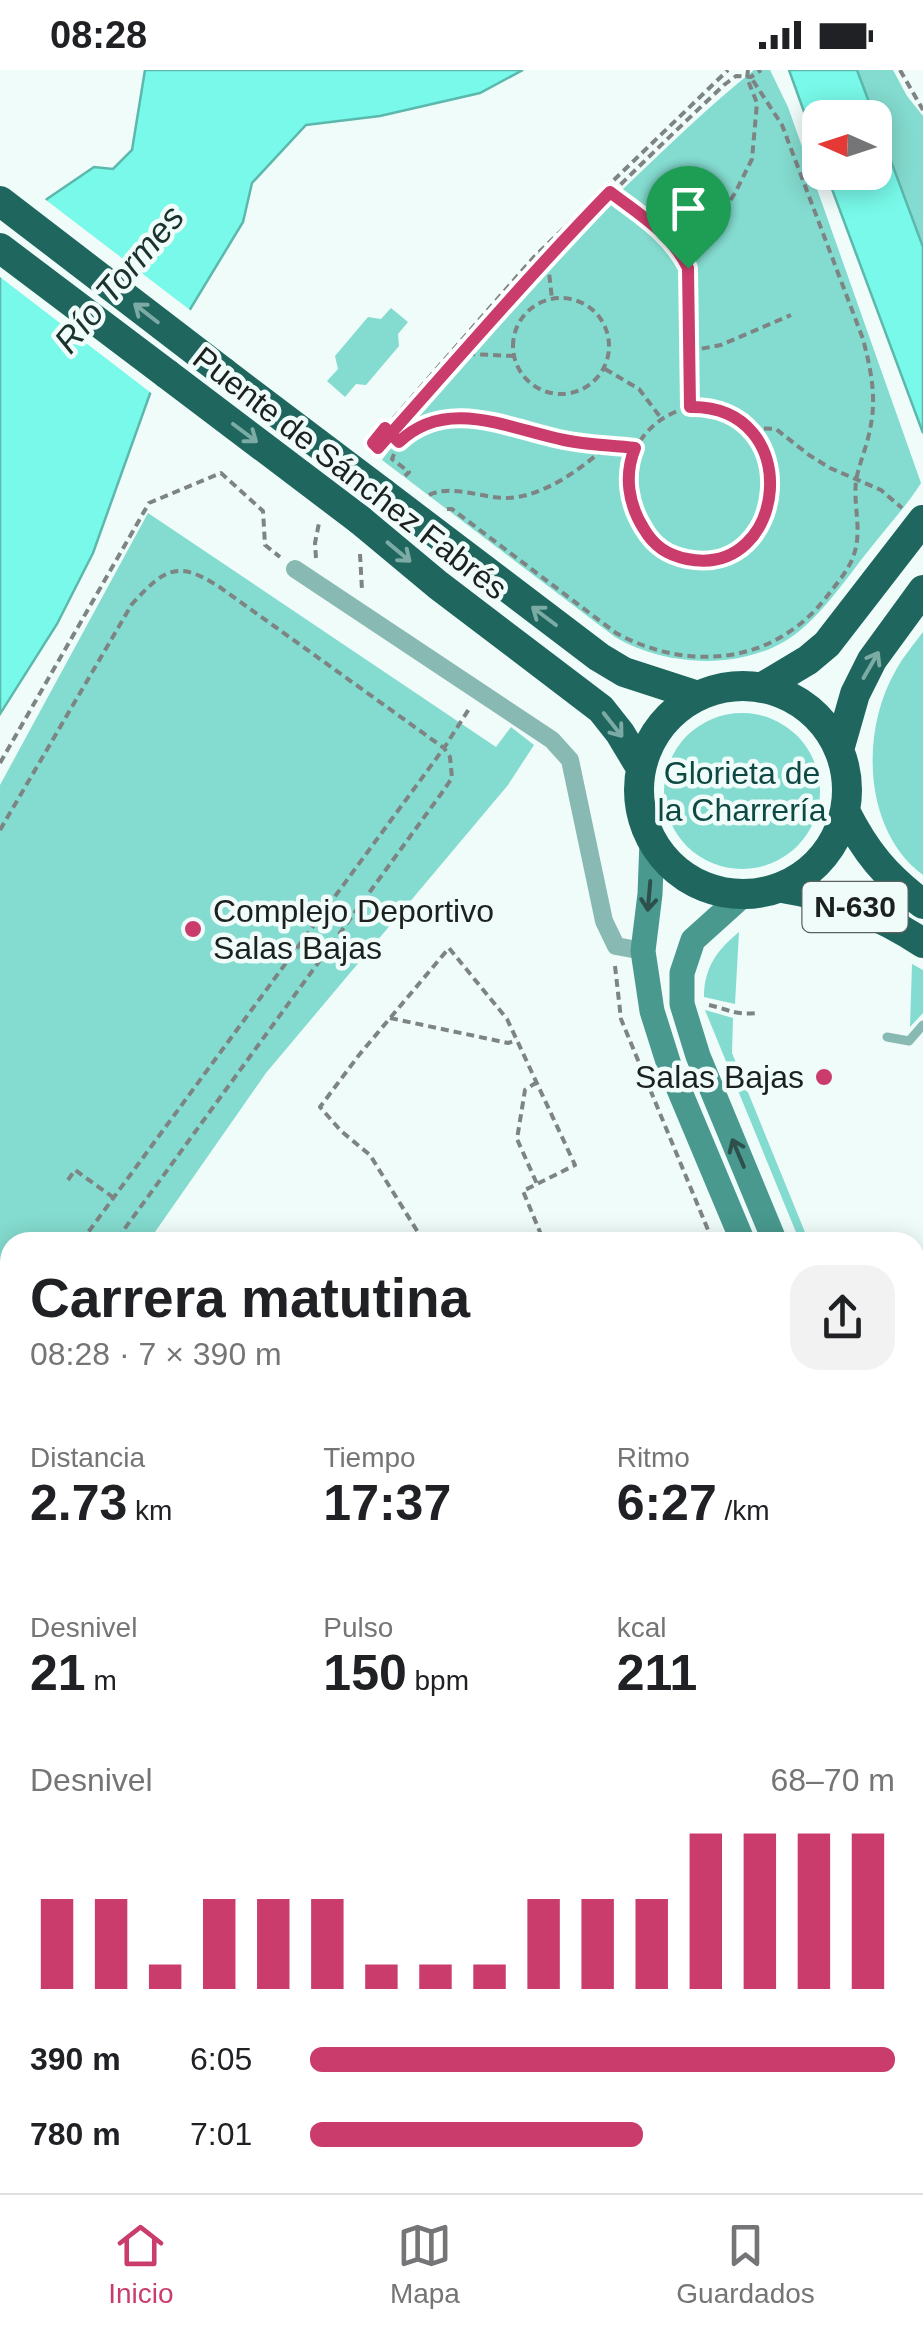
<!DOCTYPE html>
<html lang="es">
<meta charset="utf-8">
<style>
:root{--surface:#fff;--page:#f2f2f2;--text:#202124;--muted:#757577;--line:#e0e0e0;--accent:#ca3c6b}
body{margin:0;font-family:Helvetica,sans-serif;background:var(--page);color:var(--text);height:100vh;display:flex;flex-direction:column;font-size:38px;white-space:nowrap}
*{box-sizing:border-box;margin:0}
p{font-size:32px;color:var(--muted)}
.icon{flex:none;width:55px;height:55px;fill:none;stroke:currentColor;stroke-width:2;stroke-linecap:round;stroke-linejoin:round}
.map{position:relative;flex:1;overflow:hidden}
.details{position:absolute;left:0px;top:1162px;width:925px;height:962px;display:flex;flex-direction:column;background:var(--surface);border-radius:30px 30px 0 0;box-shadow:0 5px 25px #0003}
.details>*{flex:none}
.needle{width:65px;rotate:273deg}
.tools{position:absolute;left:802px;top:30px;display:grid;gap:20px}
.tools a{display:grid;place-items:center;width:90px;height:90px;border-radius:20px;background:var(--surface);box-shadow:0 5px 25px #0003;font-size:50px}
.pin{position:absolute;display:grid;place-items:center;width:85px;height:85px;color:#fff;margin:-102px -42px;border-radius:50% 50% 50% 0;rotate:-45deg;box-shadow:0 0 10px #0007}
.pin .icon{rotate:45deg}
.round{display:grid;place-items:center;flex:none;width:105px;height:105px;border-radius:30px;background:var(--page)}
.headline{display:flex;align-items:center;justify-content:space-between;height:170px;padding:0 30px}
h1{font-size:55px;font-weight:600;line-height:75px}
.figures{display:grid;grid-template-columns:repeat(3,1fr);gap:15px;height:170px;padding:10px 30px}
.figures div{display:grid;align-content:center}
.figures b{font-size:50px;font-weight:600}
.figures small{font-size:28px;font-weight:400}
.figures p{font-size:28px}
.chart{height:280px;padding:20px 30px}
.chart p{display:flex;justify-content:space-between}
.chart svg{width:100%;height:180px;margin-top:10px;stroke:var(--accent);stroke-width:6}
ul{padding:0 30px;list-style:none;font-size:32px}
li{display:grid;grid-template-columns:160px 120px 1fr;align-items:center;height:75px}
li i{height:25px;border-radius:12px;background:var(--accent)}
.status{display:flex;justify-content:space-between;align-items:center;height:70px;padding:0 50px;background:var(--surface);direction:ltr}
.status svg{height:28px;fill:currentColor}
.tab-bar{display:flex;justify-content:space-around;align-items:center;height:140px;border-top:2px solid var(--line);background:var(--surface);font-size:28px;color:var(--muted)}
.tab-bar a{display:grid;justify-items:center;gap:5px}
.tab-bar .selected{color:var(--accent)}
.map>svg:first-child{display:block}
.green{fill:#84dbcf}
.water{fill:#78f9e9;stroke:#5cb8ac;stroke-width:2.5}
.pier{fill:#f0fcfa}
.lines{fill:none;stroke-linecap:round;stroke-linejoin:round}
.path{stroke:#7d8483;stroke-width:4;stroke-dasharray:8 5;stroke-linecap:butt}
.lane{stroke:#88b9b2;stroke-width:9}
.street{stroke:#88b9b2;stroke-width:18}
.secondary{stroke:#49998f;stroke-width:25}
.highway{stroke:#1e665e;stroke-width:30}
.highway-bridge{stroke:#1e665e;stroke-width:30}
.oneway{stroke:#7caaa4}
.oneway2{stroke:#2e504c}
.route-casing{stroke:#fff;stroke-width:20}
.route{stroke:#ca3c6b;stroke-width:12}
.poi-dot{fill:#ca3c6b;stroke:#f0fcfa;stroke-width:4}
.labels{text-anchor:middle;stroke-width:9;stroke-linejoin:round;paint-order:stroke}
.shield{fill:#f0fcfa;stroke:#5c6261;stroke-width:2.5}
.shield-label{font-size:30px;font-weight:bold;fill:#1c201f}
.street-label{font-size:32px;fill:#1c201f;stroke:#f0fcfa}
.park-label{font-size:32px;fill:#0e4943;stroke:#f0fcfa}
.poi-label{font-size:32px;fill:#1c201f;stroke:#f0fcfa;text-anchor:start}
.water-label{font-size:35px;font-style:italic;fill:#1b322f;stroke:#f0fcfa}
</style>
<div class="status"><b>08:28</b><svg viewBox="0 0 49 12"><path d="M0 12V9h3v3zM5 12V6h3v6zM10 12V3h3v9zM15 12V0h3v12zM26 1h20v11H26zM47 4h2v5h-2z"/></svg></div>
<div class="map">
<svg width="923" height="2123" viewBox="0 0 923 2123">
<rect width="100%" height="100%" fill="#f0fcfa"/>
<!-- green -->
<path class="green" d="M754,0H770L788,37L921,413C906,437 886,458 869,480C848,506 829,535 804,557C755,602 669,599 615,567L382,390C452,291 537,201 624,118C667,77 708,37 754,0Z
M857,0H893L907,26L923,46V177Z
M391,238L408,252L398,264L399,276L366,315L356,314L345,327L327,311L338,299L335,286L368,247L381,249Z
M148,443L496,677L511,657L534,675L508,715L266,1003L148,1172H10V1371L0,1385V715Z
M923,562V805C863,761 860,661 896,600C903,587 914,574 923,562Z
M664 721a78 78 0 1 1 156 0a78 78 0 1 1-156 0Z
M739,862L735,934L704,927C704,898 717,880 739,862Z
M912,894L923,900V943L910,957Z
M705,940L733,948L732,983L809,1172H800Z
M915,1999H923V2096L915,2095Z"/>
<!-- water -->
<path class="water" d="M145,0H523L480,23L380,46L306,55L252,113L243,152L166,279L93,483L57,554L0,644V174L47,129L94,97L113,99L132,80Z
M789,0H857L875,48H820V86Z
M875,48L923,177V363L826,103L875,102Z"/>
<!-- pier -->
<path class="pier" d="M42,127L194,243L171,282L155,326L0,207V167Z"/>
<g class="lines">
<!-- path -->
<path class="path" d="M900,0L923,40
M612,123C642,146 671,164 688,198L690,336
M539,182L548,193L552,229
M689,196L735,123L752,89L757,33L747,8L748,0
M513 276a48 48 0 1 1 96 0a48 48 0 1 1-96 0Z
M458,274L469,284L514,286
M689,281L721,275L791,245
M605,299L639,319L661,348
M690,337C797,335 794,493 697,491C621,489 594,362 690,337Z
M751,358L776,359L809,385L830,398L881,420L902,438
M389,362L399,372C447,326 509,359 564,370C587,375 611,375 635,377
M399,372L392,389L409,402L405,406
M378,378L373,373L385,358L534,187L728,0
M374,382C481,251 601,131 724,15L736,6L751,7L761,0
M429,425C452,414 481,428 506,428C544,427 581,399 608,375
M447,439H452L616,563C690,603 776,594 828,525C837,513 848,501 853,487C863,462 853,436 856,411C859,393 867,377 870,359C877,328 871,300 863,269L782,55L752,9
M360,484L362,520
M316,488L315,473L319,453
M0,693L149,433L221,403L263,441L265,475L280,487
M0,760L132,534C166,497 178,490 221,518L444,678L450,687L452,708L441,724L115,1172
M615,896L621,949L713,1172
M709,935C731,940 733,945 757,943
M390,948L508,973L517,970
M537,1012L525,1020L517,1069L537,1114
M68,1110L75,1100L114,1128
M81,1172L444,678L469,639
M424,1172L370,1085L341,1061L320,1037L359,985L449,878L507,949L575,1095L523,1121L542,1167L531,1172
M0,1284L10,1270
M0,1329L10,1316
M0,1625L10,1619
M915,1862L923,1863
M915,2049L923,2050
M620,2123L623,2115"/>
<!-- lane -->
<path class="lane" d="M887,967L909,971L923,955
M915,1367L923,1369
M915,1415L923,1416"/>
<!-- street -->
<path class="street" d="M295,499L552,670L570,690L604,851L616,876L643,881
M915,1595L923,1596
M915,1976H923
M862,2115L913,2123
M779,2123L780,2115"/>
<!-- secondary -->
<path class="secondary" d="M652,771L650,824L643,881L652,941L670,998L743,1172
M743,825L693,870L682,903V934L698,986L775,1172
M666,2123L668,2115
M700,2123L703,2115"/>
<!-- highway -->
<path class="highway" d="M0,131L223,302
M0,178L167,304
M383,423L599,587L624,602L698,626
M360,450L438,515L601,639L620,663L641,698
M639 720a104 104 0 1 1 208 0a104 104 0 1 1-208 0Z
M761,618L808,590L827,574L923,450
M839,680L855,624L872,590L923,520
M845,741C865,781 886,807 923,834
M782,818C833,826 879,844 923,873"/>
<!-- highway-bridge -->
<path class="highway-bridge" d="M223,302L383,423
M167,304L360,450"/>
</g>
<!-- one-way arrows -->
<defs><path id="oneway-shaft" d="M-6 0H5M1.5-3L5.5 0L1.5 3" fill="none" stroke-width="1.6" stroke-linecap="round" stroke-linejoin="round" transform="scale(2.5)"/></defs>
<g class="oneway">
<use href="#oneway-shaft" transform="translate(146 243) rotate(-142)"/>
<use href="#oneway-shaft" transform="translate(245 363) rotate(37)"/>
<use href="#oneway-shaft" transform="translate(399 482) rotate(40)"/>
<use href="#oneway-shaft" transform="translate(544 546) rotate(-143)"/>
<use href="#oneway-shaft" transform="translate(871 595) rotate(-60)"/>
<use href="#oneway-shaft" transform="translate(613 655) rotate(52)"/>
</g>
<g class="oneway2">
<use href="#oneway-shaft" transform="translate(649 826) rotate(95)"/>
<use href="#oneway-shaft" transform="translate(738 1083) rotate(-113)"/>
</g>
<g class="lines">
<!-- route casing -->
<g class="route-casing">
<path id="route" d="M688,198C671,163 640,145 610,122C530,204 455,292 378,378L373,373L385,358L399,372C447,326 509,359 564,370C587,375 611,375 635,378C624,405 628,434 644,459C654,476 667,485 687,489C788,509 806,335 690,337L688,198"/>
</g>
<!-- route -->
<use href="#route" class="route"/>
</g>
<!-- markers -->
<g class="poi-dot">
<circle cx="193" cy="859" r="10"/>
<circle cx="824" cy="1007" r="10"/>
</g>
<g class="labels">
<!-- shield labels -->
<rect class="shield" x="802.5" y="812" width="105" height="50" rx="8"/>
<g class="shield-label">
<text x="855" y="847">N-630</text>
</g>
<!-- street labels -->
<g class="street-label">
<text transform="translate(350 403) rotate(38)" y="11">Puente de Sánchez Fabrés</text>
</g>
<!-- park labels -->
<g class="park-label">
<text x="742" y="714">Glorieta de<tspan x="742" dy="37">la Charrería</tspan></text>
</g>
<!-- poi labels -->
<g class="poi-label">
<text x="213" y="852">Complejo Deportivo<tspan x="213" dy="37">Salas Bajas</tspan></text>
<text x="804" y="1018" text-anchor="end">Salas Bajas</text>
</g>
<!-- water labels -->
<g class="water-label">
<text transform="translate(119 209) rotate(-50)" y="12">Río Tormes</text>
</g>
</g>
</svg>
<div class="tools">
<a><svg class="needle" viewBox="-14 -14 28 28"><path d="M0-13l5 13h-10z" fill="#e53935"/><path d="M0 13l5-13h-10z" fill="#757577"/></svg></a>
</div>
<div class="pin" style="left:688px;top:198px;background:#1e9e55"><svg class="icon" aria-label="arrive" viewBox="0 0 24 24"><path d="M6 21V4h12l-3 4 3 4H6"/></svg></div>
<section class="details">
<div class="headline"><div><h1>Carrera matutina</h1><p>08:28 · 7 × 390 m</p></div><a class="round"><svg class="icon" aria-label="share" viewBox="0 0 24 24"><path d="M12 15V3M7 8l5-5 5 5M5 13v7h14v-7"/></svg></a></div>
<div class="figures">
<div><p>Distancia</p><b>2.73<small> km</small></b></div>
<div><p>Tiempo</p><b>17:37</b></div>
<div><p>Ritmo</p><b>6:27<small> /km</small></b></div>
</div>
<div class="figures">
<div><p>Desnivel</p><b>21<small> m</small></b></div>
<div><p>Pulso</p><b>150<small> bpm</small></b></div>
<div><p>kcal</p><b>211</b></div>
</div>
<div class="chart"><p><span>Desnivel</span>68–70 m</p>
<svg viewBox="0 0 160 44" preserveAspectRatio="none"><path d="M5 44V22M15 44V22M25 44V38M35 44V22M45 44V22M55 44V22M65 44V38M75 44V38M85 44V38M95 44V22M105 44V22M115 44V22M125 44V6M135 44V6M145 44V6M155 44V6"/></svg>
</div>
<ul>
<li><b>390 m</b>6:05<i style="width:100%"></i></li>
<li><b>780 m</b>7:01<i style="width:57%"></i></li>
</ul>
</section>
</div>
<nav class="tab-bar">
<a class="selected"><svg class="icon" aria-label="home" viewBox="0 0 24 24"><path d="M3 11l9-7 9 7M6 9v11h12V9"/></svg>Inicio</a>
<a><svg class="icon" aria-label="map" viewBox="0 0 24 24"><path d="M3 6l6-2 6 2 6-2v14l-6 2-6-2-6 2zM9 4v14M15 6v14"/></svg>Mapa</a>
<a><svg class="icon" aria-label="saved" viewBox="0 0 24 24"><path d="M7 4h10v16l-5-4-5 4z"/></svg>Guardados</a>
</nav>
